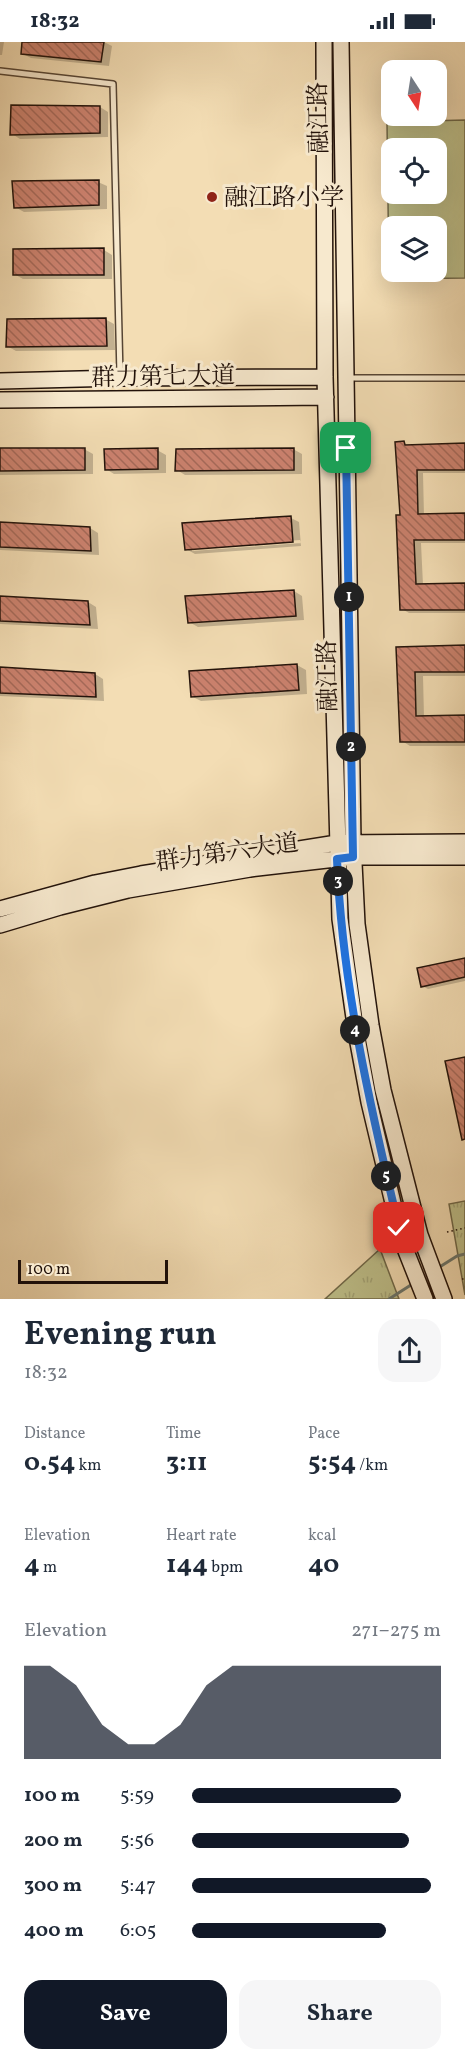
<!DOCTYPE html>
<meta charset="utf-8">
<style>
:root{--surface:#fff;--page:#f6f6f7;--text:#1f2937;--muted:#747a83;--accent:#111827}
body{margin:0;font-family:Vollkorn,"Noto Serif SC",serif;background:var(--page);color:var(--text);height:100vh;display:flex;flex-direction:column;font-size:22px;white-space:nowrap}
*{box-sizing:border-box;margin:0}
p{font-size:20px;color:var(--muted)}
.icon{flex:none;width:33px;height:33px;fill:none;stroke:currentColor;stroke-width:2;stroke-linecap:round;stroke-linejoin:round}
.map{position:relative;height:1257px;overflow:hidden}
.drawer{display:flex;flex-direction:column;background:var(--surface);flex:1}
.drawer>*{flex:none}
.needle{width:39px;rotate:168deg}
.controls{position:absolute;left:381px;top:18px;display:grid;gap:12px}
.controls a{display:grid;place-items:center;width:66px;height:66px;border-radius:12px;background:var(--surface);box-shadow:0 6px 24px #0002;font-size:30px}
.scale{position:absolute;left:18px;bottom:15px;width:150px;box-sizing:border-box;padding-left:6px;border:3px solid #22120a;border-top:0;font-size:16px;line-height:21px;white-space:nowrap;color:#22120a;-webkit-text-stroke:4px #f7e9ce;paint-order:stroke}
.pin{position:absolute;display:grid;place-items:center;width:51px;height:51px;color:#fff;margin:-26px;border-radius:12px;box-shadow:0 3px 9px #0006}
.km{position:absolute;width:30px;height:30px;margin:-15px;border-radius:50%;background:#222;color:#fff;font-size:16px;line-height:30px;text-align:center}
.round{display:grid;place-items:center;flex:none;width:63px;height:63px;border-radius:18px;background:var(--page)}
.summary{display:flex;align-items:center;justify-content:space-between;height:102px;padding:0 24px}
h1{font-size:33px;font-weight:700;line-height:45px}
.metrics{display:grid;grid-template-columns:repeat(3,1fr);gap:9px;height:102px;padding:6px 24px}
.metrics div{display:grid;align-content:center}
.metrics b{font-size:26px;font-weight:700}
.metrics small{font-size:16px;font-weight:400}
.metrics p{font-size:16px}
.chart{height:168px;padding:12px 24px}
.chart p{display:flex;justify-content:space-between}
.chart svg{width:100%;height:108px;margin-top:6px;fill:var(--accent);opacity:.7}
.action{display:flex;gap:12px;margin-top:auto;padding:12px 24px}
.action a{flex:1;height:69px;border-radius:18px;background:var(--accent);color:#fff;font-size:24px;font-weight:700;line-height:69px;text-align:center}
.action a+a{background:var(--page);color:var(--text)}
ul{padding:0 24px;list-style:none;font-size:20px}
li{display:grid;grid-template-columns:96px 72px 1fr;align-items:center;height:45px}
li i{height:15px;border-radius:8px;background:var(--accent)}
.status{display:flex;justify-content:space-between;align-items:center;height:42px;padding:0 30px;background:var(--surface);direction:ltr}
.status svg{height:16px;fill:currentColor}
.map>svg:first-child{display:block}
.park{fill:url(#park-tufts);stroke:#70694a;stroke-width:1.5}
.pitch{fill:#bec08b;stroke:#70694a;stroke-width:1.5;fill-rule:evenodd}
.shadow{fill:#0003;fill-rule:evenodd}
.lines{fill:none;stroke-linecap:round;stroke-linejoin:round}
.stream{stroke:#6b776e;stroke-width:3}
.building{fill:url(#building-back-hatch);stroke:#22120a;stroke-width:1.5}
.service-casing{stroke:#564534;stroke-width:8}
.secondary-casing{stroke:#22120a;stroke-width:18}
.path{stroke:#22120a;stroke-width:1.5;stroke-dasharray:1.5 3;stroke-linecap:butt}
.service{stroke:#f7e9ce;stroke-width:5}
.secondary{stroke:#f7e9ce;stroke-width:15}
.route-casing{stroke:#fff;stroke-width:12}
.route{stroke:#1a73e8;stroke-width:8}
.poi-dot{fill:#8f2418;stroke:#f7e9ce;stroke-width:2}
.labels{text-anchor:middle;stroke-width:6;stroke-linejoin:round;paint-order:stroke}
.street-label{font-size:24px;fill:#22120a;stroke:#f7e9ce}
.poi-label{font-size:24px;fill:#22120a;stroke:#f7e9ce;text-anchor:start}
</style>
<div class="status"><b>18:32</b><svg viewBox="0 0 49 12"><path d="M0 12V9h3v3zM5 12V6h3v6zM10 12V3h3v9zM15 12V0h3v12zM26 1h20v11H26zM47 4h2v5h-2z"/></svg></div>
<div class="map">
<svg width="465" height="1257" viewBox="0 0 465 1257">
<defs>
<pattern id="park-tufts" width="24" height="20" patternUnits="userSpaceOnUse" patternTransform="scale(1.5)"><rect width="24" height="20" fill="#bec08b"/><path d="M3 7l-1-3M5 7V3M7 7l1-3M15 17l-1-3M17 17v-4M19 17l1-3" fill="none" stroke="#a3a477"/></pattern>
<pattern id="building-back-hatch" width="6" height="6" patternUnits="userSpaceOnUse" patternTransform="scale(1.5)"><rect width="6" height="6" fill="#cc826f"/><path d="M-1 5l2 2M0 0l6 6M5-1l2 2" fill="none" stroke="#a56959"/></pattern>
</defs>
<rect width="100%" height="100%" fill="#f3ddb4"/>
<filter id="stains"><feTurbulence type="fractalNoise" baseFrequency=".00333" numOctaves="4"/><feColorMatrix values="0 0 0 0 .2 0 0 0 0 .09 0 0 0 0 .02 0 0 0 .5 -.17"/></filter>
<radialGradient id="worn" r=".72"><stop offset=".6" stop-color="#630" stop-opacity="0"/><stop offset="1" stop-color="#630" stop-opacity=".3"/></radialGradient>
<!-- park -->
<path class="park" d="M465,1159V1253L449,1162Z
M380,1207L399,1257H325Z"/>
<!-- pitch -->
<path class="pitch" d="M465,78V236L389,237L387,80ZM392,106H436V152H392ZM392,184H436V230H392Z"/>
<!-- shadow -->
<path class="shadow" d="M0,0H4L2,13H0Z
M24,0H104L112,4L109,24L31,16L23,12Z
M100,65L108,70V95L20,97L12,92Z
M98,140L107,144V167L24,170L15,165Z
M104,208L112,213V237H23L14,232Z
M105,277L114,282L115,308L16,309L7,304Z
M404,401L410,404L465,403V431H423L424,474L465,473V501H421L423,543H465V571H409L402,567Z
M84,407L93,412V432L0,433V408Z
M293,407L302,412V432L185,433L177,428Z
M157,408L166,413V431L114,432L106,427Z
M291,476L299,480L301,504L195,512L186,507ZM300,498L301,501L192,509V506Z
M0,481L90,486L98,491L99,513L0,508Z
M294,549L302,554L304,578L198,585L189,580Z
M0,555L88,560L96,565L98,587L0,582Z
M465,605V634H423L424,675H465V704H410L402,699L398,606Z
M297,623L306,628L307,652L201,659L193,655Z
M0,627L95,632L103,637L104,659L0,654Z
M465,917V939L428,947L422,944Z"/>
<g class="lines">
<!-- stream -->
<path class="stream" d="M438,1226L457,1214L465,1212
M389,1257L414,1241"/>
</g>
<!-- building -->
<path class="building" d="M22,0H104L101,20L21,12Z
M11,63L100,64V91L10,93Z
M99,138V163L14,166L12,139Z
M104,206V233H13V207Z
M106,276L107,304L6,305L7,277Z
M404,399L405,403L465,401V428H417L418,472L465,471V498H414L416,542L465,541V568H400L396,473H400L395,400Z
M0,406H85V428L0,429Z
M158,406V427L105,428L104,407Z
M294,406V428L175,429L176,407Z
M291,474L293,500L185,508L182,481Z
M0,480L90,485L91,509L0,505Z
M294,548L296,574L188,581L185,554Z
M0,554L88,559L90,583L0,579Z
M465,603V630H415L416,674L465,673V700H400L396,605Z
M297,622L299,648L191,655L189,629Z
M0,625L95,631L96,655L0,651Z
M465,916V935L421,945L417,926Z
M465,1015V1097L462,1098L445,1019Z"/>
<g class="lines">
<!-- service casing -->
<g class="service-casing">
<path id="service" d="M0,29L113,42L120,334
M349,336H465"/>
</g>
<!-- secondary casing -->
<g class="secondary-casing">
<path id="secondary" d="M324,0L325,335L340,877L356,990L369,1060L402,1199L425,1257
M341,0L353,801L357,882L371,983L383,1048L420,1193L444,1257
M0,339L120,336L325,335
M0,358L326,355
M0,867L95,841L141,832L337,801L465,800
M0,883L60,865L128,848L250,827L353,815H465"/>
</g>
<!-- path -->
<path class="path" d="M447,1190L465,1186
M462,1237H465"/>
<!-- service -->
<use href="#service" class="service"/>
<!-- secondary -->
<use href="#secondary" class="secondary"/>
</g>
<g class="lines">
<!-- route casing -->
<g class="route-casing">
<path id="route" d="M346,406L353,815L337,817C342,943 370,1064 399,1186"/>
</g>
<!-- route -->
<use href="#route" class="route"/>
</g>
<!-- markers -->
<circle class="poi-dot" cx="212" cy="155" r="6"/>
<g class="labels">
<!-- street labels -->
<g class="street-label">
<text transform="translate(318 76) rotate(-91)" y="8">融江路</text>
<text transform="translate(163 334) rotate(-1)" y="8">群力第七大道</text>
<text transform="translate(327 634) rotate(-91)" y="8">融江路</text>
<text transform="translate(227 810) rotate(-8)" y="8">群力第六大道</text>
</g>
<!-- poi labels -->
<g class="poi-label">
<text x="224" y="163">融江路小学</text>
</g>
</g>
<rect width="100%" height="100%" filter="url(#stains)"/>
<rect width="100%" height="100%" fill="url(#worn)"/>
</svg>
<div class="controls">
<a><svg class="needle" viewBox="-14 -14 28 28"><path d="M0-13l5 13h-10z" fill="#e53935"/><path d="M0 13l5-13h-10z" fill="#747a83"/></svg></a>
<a><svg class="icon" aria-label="locate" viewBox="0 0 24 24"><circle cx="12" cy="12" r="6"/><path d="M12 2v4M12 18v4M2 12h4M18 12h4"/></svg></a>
<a><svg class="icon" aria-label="layers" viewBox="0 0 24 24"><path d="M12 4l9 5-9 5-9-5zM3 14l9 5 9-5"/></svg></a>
</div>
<div class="scale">100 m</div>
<div class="pin" style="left:346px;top:406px;background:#1e9e55"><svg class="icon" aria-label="arrive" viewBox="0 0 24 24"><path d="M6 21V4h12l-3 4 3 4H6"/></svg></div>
<div class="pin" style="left:399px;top:1186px;background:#d93025"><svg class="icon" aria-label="check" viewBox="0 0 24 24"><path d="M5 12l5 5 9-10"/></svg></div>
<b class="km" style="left:349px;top:555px">1</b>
<b class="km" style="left:351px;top:705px">2</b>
<b class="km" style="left:338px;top:839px">3</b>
<b class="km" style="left:355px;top:988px">4</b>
<b class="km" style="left:386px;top:1134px">5</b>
</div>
<section class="drawer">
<div class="summary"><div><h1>Evening run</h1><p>18:32</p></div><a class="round"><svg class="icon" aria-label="share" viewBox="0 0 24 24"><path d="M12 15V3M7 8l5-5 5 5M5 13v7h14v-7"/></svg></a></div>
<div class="metrics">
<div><p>Distance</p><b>0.54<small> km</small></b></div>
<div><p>Time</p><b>3:11</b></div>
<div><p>Pace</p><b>5:54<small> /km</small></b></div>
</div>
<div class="metrics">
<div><p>Elevation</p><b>4<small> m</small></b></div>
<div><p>Heart rate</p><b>144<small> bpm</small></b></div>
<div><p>kcal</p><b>40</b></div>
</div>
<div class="chart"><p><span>Elevation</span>271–275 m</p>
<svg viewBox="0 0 160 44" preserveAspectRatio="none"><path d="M0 44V6L10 6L20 14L30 30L40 38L50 38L60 30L70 14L80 6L90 6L100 6L110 6L120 6L130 6L140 6L150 6L160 6V44z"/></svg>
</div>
<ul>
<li><b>100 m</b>5:59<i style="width:84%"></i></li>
<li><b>200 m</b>5:56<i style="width:87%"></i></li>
<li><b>300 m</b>5:47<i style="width:96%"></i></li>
<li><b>400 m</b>6:05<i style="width:78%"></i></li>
</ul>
<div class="action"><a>Save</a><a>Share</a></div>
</section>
